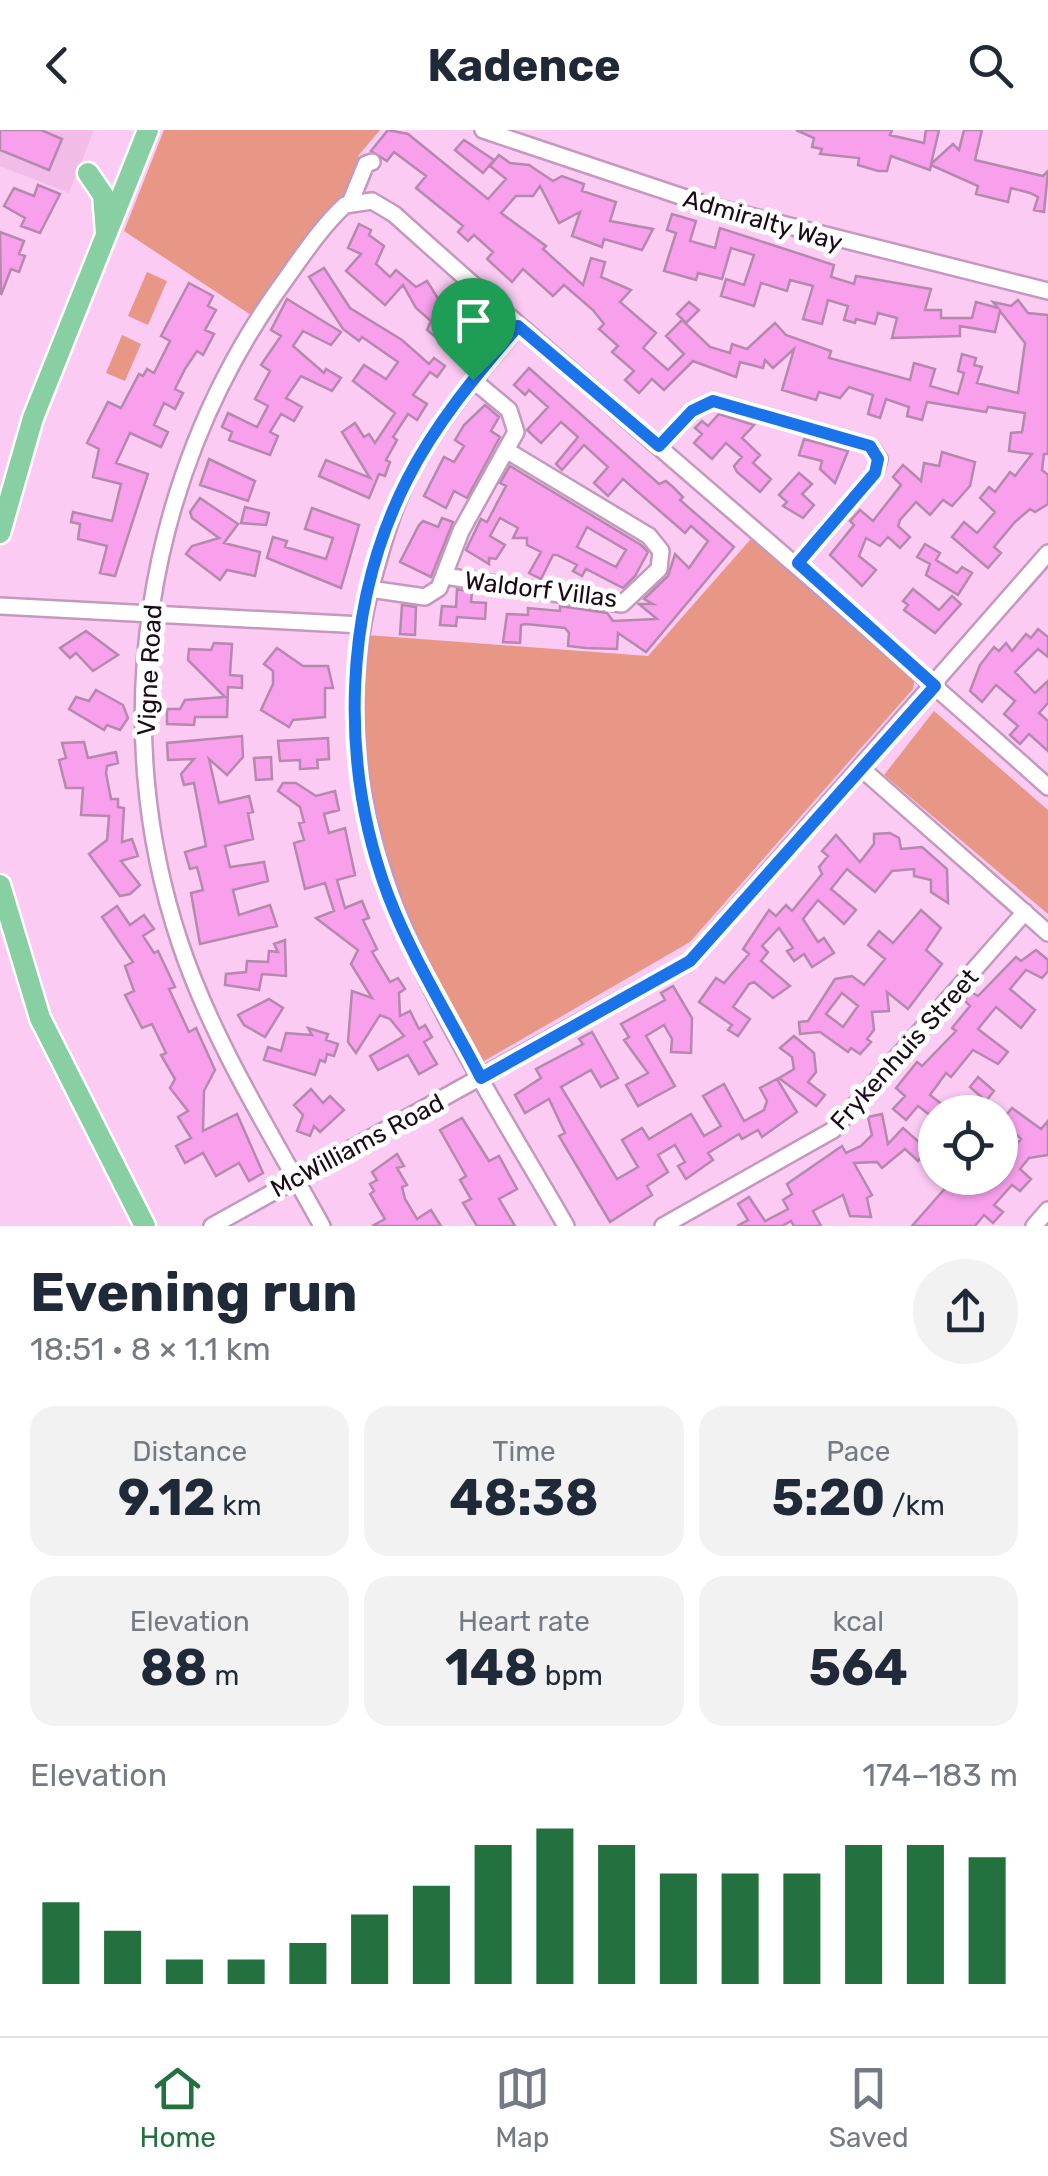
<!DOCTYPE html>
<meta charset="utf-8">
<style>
:root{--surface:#fff;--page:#f2f2f3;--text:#1f2937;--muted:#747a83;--line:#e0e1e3;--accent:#247140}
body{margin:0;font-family:Rubik,sans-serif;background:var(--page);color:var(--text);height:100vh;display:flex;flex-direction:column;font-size:38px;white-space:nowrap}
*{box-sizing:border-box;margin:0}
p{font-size:32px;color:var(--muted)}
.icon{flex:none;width:55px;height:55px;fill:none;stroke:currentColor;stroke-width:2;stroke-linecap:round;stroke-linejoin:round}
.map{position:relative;height:1096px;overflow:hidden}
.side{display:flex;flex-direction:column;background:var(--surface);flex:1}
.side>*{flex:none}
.tools{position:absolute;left:918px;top:965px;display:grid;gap:20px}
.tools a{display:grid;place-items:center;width:100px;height:100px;border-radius:50%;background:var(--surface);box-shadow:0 2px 8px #0004;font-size:50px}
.pin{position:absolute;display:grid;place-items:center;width:85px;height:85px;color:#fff;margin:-102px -42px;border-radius:50% 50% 50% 0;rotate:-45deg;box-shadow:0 0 10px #0007}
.pin .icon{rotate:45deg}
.round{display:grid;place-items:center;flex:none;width:105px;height:105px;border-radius:52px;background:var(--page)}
.headline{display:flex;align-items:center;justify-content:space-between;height:170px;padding:0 30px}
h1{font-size:55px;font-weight:700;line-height:75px}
.stats{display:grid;grid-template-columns:repeat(3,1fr);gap:15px;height:170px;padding:10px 30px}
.stats div{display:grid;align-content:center;border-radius:25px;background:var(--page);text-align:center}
.stats b{font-size:50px;font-weight:700}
.stats small{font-size:28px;font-weight:400}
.stats p{font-size:28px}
.chart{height:280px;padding:20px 30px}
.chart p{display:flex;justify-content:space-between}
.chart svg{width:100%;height:180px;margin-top:10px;stroke:var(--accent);stroke-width:6}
header{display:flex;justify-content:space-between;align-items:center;height:130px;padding:0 30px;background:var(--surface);font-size:45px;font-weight:700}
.dock{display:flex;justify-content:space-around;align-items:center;height:140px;border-top:2px solid var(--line);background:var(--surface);font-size:28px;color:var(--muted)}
.dock a{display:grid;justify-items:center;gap:5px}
.dock .on{color:var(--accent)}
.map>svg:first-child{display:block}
.built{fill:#f2bce9}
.green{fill:#e89787}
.building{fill:#f8a0ec;stroke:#b588ae;stroke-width:2.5;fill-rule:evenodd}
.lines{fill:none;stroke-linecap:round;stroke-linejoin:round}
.minor-casing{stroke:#c598be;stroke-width:20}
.major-casing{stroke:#fff;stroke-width:25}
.minor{stroke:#fff;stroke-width:15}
.major{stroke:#88d0a3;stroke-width:20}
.route-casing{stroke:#fff;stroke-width:20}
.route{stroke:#1a73e8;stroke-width:12}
.labels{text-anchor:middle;stroke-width:10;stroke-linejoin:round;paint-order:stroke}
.street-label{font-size:25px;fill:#1b0b19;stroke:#fefefe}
</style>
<header><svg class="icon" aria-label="back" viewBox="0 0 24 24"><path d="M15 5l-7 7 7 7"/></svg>Kadence<svg class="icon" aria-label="search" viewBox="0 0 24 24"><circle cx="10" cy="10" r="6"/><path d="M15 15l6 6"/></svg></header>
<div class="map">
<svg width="1048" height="1096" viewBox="0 0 1048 1096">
<rect width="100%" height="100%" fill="#fbcbf3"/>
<!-- built -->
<path class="built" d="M0,0H94L69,63L0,36Z"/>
<!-- green -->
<path class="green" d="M164,0H380L358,26L366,34L343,71L298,120L251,185L124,101Z
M147,142L167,151L148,195L128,186Z
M122,205L141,214L125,251L106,243Z
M757,402L915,547L913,559L690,812L479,934C401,777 349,686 367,505L648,526Z
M934,581L1048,680V784L884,645Z"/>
<!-- building -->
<path class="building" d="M0,0H41L62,9L49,40L0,20Z
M388,0L408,4L488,69L506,49L490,36L499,25L510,33L529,35L553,51L562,46L584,54L582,61L616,72L610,91L653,99L642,120L604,109L602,117L572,106L580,82L559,93L540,56L533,66H516L501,83L546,116L543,119L583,155L591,128L605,132L601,147L631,160L620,172L656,203L643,218L668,240L684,224L666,206L682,190L710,217L730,223L732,214L747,219L775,193L786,205L831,221L829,228L910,250L914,233L935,239L930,256L958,264L964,243L958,241L962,224L976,228L974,235L982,237L977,253L1018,263L1025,213L1000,181L995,202L960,196V206L892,208L897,188L878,183L875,194L856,189L855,193L844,190L848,176L828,170L822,194L803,189L813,156L790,150L787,161L761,153L754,176L721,166L726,149L744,155L754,125L731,118L722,149L698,143L696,150L664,141L676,103L667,100L672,84L696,91L690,111L715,118L720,98L834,135L831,147L854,154L856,146L931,159L925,180H941V188H972L976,172L998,178L993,172L1011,176L1018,170L1028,183L1048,185V324H1044L1042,340L1048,345V374L1035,382L1030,379L1015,392L994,417L1001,423L988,438L952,407L964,392L977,403L995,382L980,368L989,357L995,362L1010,342L1015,346L1032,324L1009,321L1011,303L1022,302L1025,283L988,277L986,282L927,272L922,290L907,286L909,277L886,269L880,288L868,284L873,265L849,257L840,268L819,262L816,270L782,260L794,219L773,238L765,230L763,238L740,232L736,247L693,231L664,260L652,249L639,263L625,250L634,241L612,222L618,216L599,199L604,194L593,180L564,155L553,166L523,139L512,152L487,129L493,122L474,105L468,111L458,102L463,96L416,58L426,46L394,22L387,31L371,21Z
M796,0H892L890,5L924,13L926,0H939L931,34L953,14L959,20L964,0H982L975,30L1043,46L1048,41L1044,82L1034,80L1038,67L1030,63L1011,58L1008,72L976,64L978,56L931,35L930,40L891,26L887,41H878L858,35L859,28L820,24L822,19L812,17L814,8Z
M464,10L494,30L483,43L455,20Z
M38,55L60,64L40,103L21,96L25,88L4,76L14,58L34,66Z
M359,94L371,100L369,105L384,116L376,134L390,147L396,140L416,157L427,151L444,178L448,172L481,200L459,226L427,200L431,191L416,178L403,155L385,175L346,141L361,124L348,118Z
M0,102L24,111L19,124L25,126L19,142L11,139L1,165Z
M324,138L350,178L402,210L429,234L434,228L445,236L437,247L430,242L413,265L427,274L417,290L408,284L393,307L397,310L386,330L390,332L385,346L379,344L369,368L319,346L326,330L370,348L342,302L355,293L364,307L369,304L375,313L395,283L353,251L364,235L386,249L398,232L362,207L359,211L343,199L309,147Z
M189,153L213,166L208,176L216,180L205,200L214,204L203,225L197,221L185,239L175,259L183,263L175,279L164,273L154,295L168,302L161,317L130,303L116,333L148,344L115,446L100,443L107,416L78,409L80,394L71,392L73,382L112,391L121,354L93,347L99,319L87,313L108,272L121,278L139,244L143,246L147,239L154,243L170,211L161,206Z
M287,169L341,202L331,215L303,201L293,216L324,243L326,239L341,248L332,261L301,246L286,268L302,277L294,291L281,284L270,302L278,306L270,325L229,310L232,302L222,297L228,283L257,297L268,276L255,269L270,241L261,235L281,206L271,200Z
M689,172L699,180L686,193L677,184Z
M529,238L659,354L666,351L673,357L683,367L680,370L734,417L646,522L618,503L617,519L586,518L568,516L569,503L565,498L526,494L521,495L520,513L503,512L507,484L528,485V478L560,481V476L607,483L613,491L657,489L639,474H653L644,469L668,446L675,424L689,438L708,411L691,396L685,403L623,349L608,366L594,353L608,337L584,315L562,340L556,334L578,307L561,292L541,313L527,300L548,277L529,260L525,265L514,255Z
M485,275L499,287L491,301L500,307L467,368L454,361L446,378L424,366L444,327L454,332L464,316L455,310L464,295Z
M719,284L754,295L742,308L760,325L753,333L771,349L760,362L737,342L734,336L742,327L726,313L712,329L694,313L702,304L695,298L702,291L708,296Z
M804,309L848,321L835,353L820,339L822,331L799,325Z
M942,322L975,332L970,356L952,376L943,370L930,385L916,372L900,390L898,396L910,407L900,418L888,407L880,416L866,408L859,426L876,440L862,456L830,425L854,395L850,391L860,380L873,391L901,355L893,347L903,335L921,351L924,333L939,336Z
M209,329L255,351L248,371L200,355Z
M510,336L641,415L648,422L635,446L623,458L586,439L582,446L573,441L577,435L557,425H553L541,449L529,443L541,422L527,415V408H513L518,398L500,388L490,406L505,415L496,429L489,428V434L466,420L481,389L487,392L506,356L500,353ZM587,397L626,420L616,437L577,417Z
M799,343L812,354L802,364L814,375L803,388L783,376L787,372L779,365Z
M200,368L238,394L224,413L260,422L255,446L227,440L220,450L186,424L192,416L219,408L192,388L190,382Z
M245,377L269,383L266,395L241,393Z
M312,378L359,395L341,458L267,428L273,407L287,411L285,417L326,429L333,408L305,399Z
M442,388L453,392L431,447L400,432L419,395L423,391L438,397Z
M925,414L940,423L936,430L957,443L962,437L972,443L958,465L926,445L930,434L917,427Z
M457,459L472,462L471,472L486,473L485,489L457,487L456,496L440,495L442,476L456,477Z
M913,459L939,480L952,466L961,474L935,503L904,480L908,475L903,471Z
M402,475L416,477L415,505L400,504Z
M1038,499L1048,507V527L1038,519L1015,542L1035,563L1048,551V573L1039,583L1048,591V621L1029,604L1020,614L1010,605L1018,596L1004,584L1015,571L996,555L982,572L970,561L980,535L994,517L999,521L1006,513L1012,521L1026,504L1031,508Z
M86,501L118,525L93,541L76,523L70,528L60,518Z
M214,513L232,514L230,545L242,546V558L228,557L227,587H195L194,595L167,594V579H180L185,570L225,567L188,530L189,519L211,520Z
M277,518L303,536H328L333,558H325V587L293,590L289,597L261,580L273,554V541L264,534Z
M96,560L123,575L128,588L120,600L107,595L104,600L69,579L76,567L89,571Z
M242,606L243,627L227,645L209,629L219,673L249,666L253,682L248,683L253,709L225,716L230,737L264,732L268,751L233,760L239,785L270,775L277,796L200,814L191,763L203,760L197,737L190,739L185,722L206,716L194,653L184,655L181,644L194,629L168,630L167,613Z
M328,608L329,629L317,630L318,638L300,639V630L280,631L278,611Z
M84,612L88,628L116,622L118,633L107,636L106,643L111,669H118V677L124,678L122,712L132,709L138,726L121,731L140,755L130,764L120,766L89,724L107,710L109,686L81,685L83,658H66L59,630L66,628L62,613Z
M271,627L272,649L256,650L254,628Z
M283,653H296L316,666L335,661L339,680L324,684L329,703L345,698L355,745L337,750L345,778L362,771L369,788L363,790L377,819L372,822L390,852L398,848L405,859L399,863L400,886L410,881L419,899L425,895L432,907L424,912L437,934L419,944L408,925L378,940L370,926L404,906L390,889L380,885L356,923L348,912L352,861L372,868L351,834L358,820L316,788L334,781L325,753L305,759L294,713L304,710L299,693L304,692L300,677L278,661Z
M890,703L899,708L901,719L922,717L947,739L948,773L931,762V750L914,746V739L892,741L875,762L847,739L831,759L856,780L844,794L818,770L803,789L818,812L824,808L834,823L812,837L804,824L794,831L787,821L793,818L779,798L762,816L768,822L761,831L790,856L773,868L754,852L749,854L733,877L750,889L738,906L728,900L732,895L699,872L716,848L724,853L749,824L743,819L769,780L776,786L786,775L792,781L822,744L819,737L828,726L822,721L836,705L860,732L874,714V704Z
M117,776L130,795L144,785L154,799L143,806L154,823L158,821L175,857L169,859L189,902L196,898L215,940L204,961L203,1001L237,984L263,1043L249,1051L239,1033L216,1046L203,1023L185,1033L176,1016L191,1008L178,987L188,981L170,958L175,949L161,925L166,923L152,894L142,898L125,865L134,861L125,836L133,832L102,787Z
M921,780L941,798L926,820L942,834L908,879L887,862L889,881L872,882L874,900L867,909L871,912L860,924L851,918L848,922L820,902L800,904L799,892L808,891L835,849L852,846L864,855L885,829L868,815L879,801L893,813ZM842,863L858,876L843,897L826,884Z
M285,810L286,846L262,844L259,860L225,855L226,844L246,842L247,831L268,832L269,821L278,822L274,814Z
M1036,820L1048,830V841L1042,848L1026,840L1010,859L1035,880L1021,898L996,877L978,899L1008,922L998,934L973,920L951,947L946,943L930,965L952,982H935V989L918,976L906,990L893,979L905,966L896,958L917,932L922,936L956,901L952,898L970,876L964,870L971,862L978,866L1016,827L1021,831Z
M673,856L692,888L691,923L671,922L672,909L664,895L646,906L675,956L638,976L626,955L648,943L624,910L629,907L621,894L665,870L661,863Z
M269,869L283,878L265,907L244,895L238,885Z
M308,898L328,904L326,910L338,914L334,926L327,924L325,932L320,930L315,945L264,930L268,917L281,921L286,903L312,905Z
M592,902L618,948L601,957L591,940L561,957L617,1049L638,1037L622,1010L642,998L649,1009L691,984L704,1006L721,996L703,966L724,954L744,991L764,980L767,971L760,958L777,949L797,982L762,1007L758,1000L742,1009L739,1004L708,1023L713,1030L686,1049L678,1036L685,1032L675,1015L658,1025L668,1042L647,1056L652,1065L610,1092L559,1006L565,1003L549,969L525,983L515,965L541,948L536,939L583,914L579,909Z
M794,906L814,923L816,942L808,952L825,965L816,976L779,948L794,939L792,927L780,918Z
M978,947L994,961L986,971L970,957Z
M311,959L323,973L330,966L344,980L320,1002L314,996L310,1006L297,1001L303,985L294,975Z
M1012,978L1041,999L1048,991V1025L1029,1028L1020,1039L1031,1049L1020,1061L1012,1055L994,1075L1003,1082L993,1093L984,1085L975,1096H912L948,1055L939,1048H959L976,1063L989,1048H1000V1033L1021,1009L1002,990Z
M882,984L888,1014L903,998L928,1020L918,1031L905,1019L882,1038L877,1032L854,1033L872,1065L867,1068L871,1087L850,1086L843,1065L813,1081L821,1096H794L791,1091L782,1096H737L748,1090L738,1074L749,1067L765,1091L788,1079L783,1070L792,1064L787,1054L842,1016L846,1023L861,1016L872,1005L868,987Z
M462,988L489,1031L499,1026L517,1059L499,1069L515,1096H477L463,1073L471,1069L460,1050L466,1046L440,1000Z
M397,1024L404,1036L397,1038L407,1055L402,1057L405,1069L417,1089L431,1080L441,1096H372L385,1089L370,1064L374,1061L370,1054L377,1050L372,1042Z"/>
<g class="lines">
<!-- minor casing -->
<g class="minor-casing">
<path id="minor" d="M483,0L710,76L1048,161
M350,73L366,34L372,32
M518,196C481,240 443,285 414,336C396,369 385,406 375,442C302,691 448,890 566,1096
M659,316L692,281L713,271L870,316L879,329L875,343L798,433
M445,446L622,474L659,439L661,421L649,406L506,320
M370,459L425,467L439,458L461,401L516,302L509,280L473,250
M0,476L362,495
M862,639L1048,803
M212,1096L690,831L1048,423
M322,1096C272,1005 213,912 180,813C107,595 145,351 275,164C297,134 318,100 345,75L372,71L394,84C609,278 832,463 1048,657
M663,1096L833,1000L1025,782
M1034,1096L1048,1080"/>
</g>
<!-- major casing -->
<g class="major-casing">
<path id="major" d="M88,43L103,65L106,103
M0,403L33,288L148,0
M0,755L40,888L145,1096"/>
</g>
<!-- minor -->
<use href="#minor" class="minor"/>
<!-- major -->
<use href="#major" class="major"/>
</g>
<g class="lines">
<!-- route casing -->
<g class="route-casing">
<path id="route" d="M518,196L659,316L692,281L713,271L870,316L878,329L875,343L798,433L935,556L690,831L481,948C450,888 412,828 388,765C339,634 343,476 407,350C435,294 477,244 518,196Z"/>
</g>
<!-- route -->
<use href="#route" class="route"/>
</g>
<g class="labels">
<!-- street labels -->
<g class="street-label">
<text transform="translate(763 90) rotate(16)" y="9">Admiralty Way</text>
<text transform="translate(541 459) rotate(7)" y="9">Waldorf Villas</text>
<text transform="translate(149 540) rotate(-87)" y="9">Vigne Road</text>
<text transform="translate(904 919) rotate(-48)" y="9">Frykenhuis Street</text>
<text transform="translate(357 1015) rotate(-28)" y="9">McWilliams Road</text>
</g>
</g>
</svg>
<div class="tools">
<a><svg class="icon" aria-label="locate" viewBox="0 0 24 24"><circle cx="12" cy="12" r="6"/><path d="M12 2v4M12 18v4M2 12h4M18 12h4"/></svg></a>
</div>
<div class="pin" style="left:473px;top:250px;background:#1e9e55"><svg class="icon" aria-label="arrive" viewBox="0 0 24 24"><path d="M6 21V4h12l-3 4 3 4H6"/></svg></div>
</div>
<section class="side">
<div class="headline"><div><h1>Evening run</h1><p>18:51 · 8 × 1.1 km</p></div><a class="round"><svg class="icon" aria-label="share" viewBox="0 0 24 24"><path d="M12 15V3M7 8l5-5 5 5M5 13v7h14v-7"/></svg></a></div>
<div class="stats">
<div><p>Distance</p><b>9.12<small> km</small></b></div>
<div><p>Time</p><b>48:38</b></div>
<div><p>Pace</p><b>5:20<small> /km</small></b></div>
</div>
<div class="stats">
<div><p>Elevation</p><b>88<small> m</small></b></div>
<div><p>Heart rate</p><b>148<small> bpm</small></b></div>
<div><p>kcal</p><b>564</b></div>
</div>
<div class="chart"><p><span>Elevation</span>174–183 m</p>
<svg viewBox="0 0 160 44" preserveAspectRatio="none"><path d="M5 44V24M15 44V31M25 44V38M35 44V38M45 44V34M55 44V27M65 44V20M75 44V10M85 44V6M95 44V10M105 44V17M115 44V17M125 44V17M135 44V10M145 44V10M155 44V13"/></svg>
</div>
</section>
<nav class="dock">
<a class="on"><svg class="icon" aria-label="home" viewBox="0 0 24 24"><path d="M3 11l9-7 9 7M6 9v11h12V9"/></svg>Home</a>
<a><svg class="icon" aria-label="map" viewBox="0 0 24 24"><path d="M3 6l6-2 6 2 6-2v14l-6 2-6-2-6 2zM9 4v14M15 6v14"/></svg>Map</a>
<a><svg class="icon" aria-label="saved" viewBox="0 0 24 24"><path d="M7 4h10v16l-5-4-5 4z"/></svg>Saved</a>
</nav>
